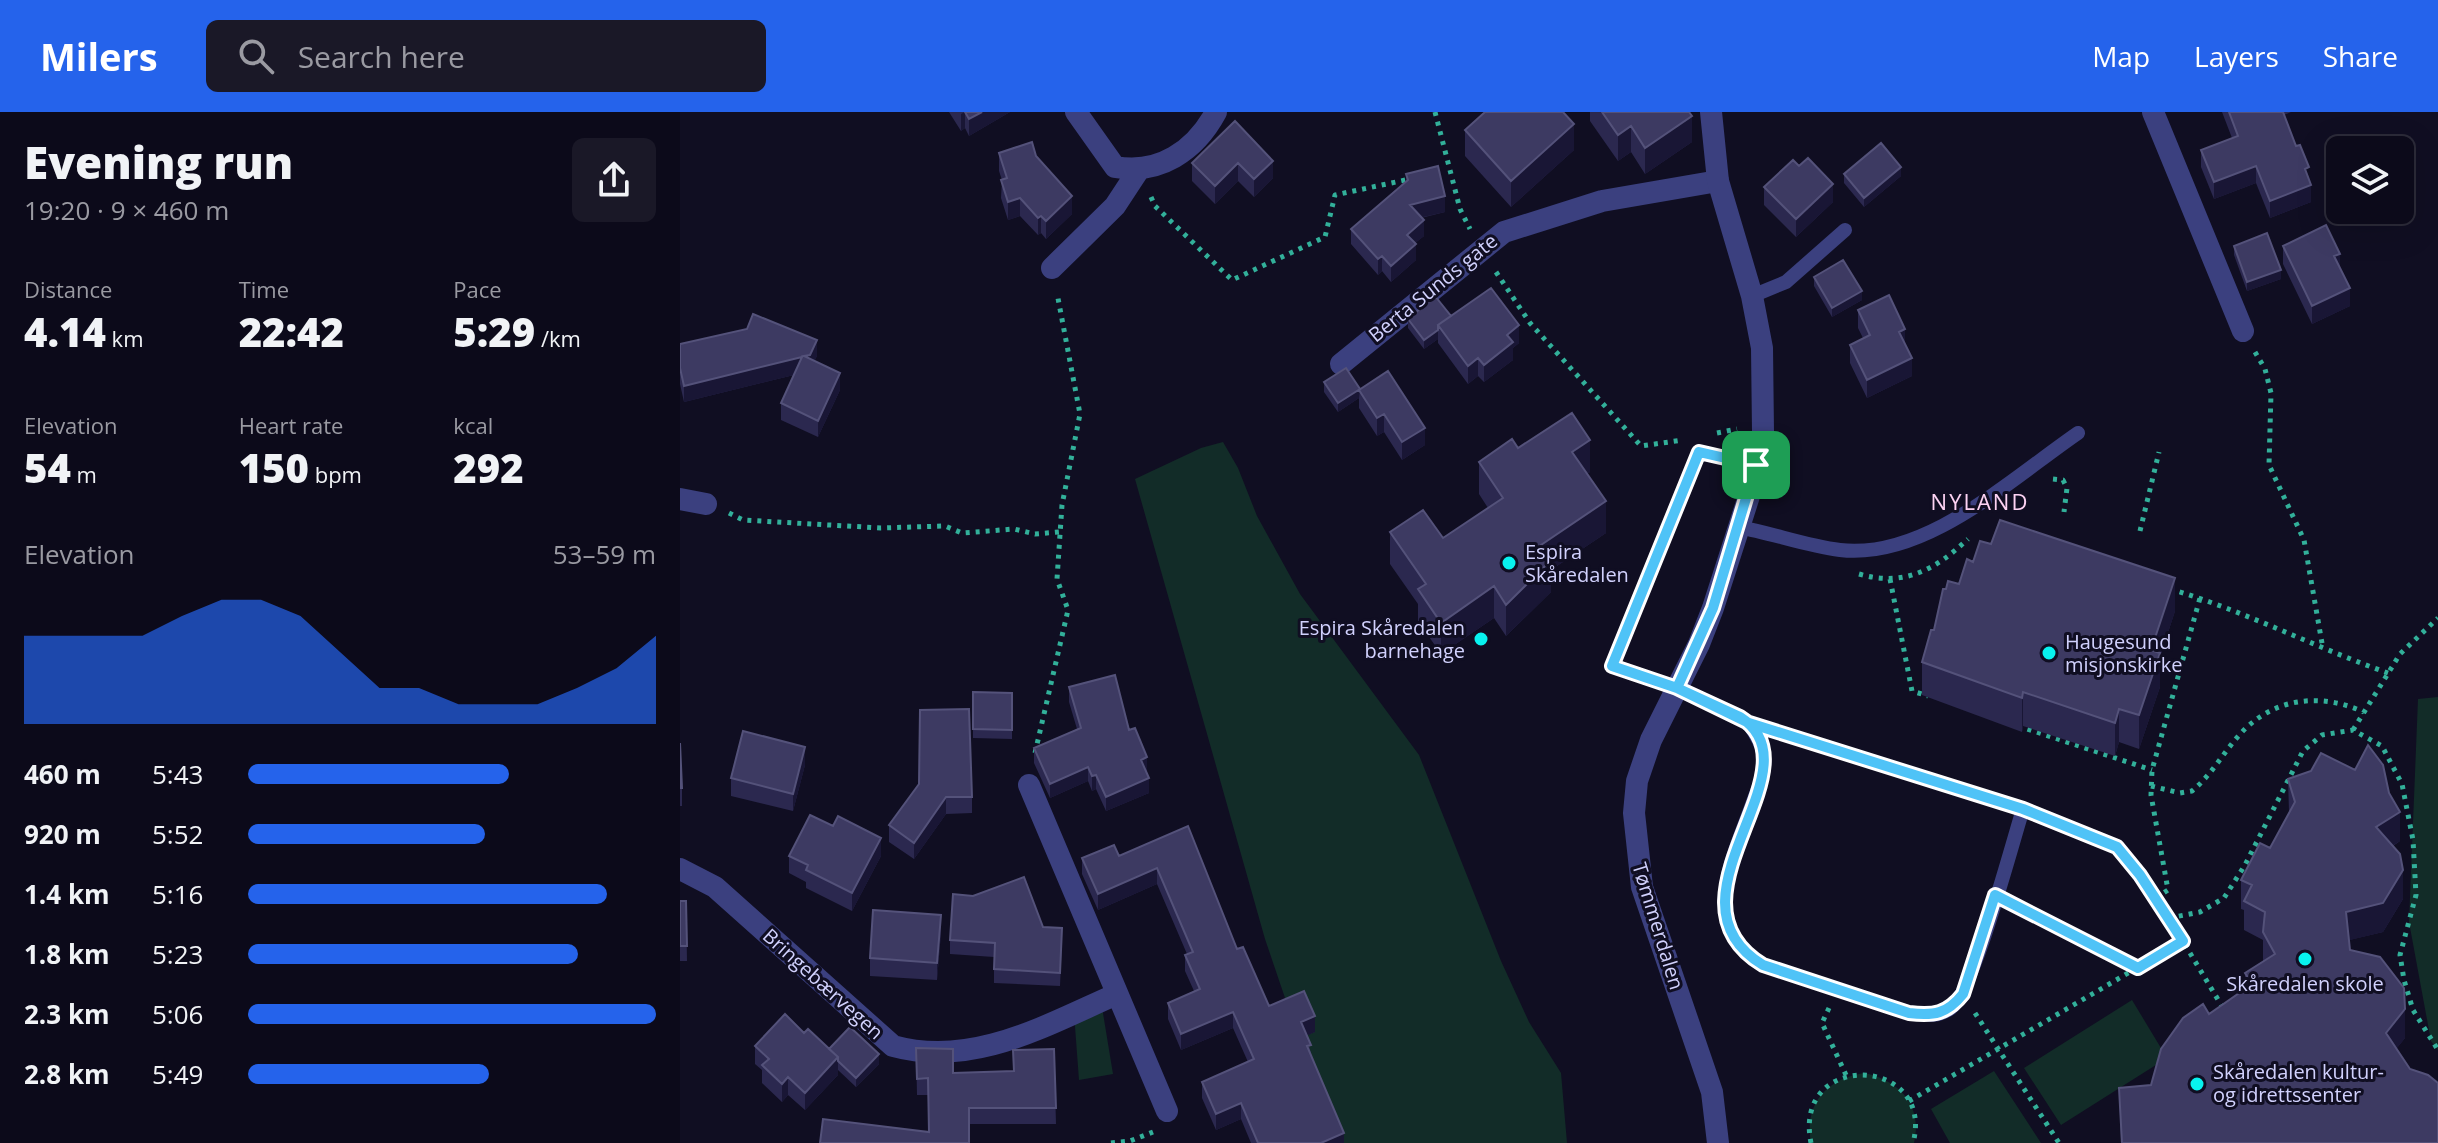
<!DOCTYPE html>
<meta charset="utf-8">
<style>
:root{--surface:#0c0a1a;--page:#1a1827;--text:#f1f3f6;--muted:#9a9aa2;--line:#2c2b39;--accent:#2563eb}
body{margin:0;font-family:"Open Sans",sans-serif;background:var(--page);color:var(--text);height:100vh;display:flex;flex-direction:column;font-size:30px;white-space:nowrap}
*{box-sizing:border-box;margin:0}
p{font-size:26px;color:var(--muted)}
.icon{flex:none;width:44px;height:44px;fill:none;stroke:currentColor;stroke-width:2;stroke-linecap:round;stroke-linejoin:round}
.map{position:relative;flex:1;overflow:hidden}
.side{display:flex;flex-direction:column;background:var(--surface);width:680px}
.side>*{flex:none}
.fabs{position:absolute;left:1646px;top:24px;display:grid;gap:16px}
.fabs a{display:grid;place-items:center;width:88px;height:88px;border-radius:12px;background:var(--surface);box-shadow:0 8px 32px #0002,0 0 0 2px var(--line);font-size:40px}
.pin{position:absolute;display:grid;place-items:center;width:68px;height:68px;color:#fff;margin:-34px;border-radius:16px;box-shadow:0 4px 12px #0006}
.round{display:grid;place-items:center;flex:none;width:84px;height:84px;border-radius:12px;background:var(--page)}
.head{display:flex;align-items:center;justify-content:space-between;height:136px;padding:0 24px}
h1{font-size:44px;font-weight:800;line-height:60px}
.stats{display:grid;grid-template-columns:repeat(3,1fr);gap:12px;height:136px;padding:8px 24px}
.stats div{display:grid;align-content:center}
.stats b{font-size:40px;font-weight:800}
.stats small{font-size:22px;font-weight:400}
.stats p{font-size:22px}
.chart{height:224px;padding:16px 24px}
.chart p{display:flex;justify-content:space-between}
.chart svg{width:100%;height:144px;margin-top:8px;fill:var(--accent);opacity:.7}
ul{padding:0 24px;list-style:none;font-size:26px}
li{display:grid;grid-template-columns:128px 96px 1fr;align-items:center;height:60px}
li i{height:20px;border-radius:10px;background:var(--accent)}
header{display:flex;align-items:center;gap:48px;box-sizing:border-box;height:112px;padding:0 40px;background:var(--accent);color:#fff}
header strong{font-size:38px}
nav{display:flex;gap:44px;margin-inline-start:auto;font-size:28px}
.search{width:560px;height:72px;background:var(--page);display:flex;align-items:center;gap:20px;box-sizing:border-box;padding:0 28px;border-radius:12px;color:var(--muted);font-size:30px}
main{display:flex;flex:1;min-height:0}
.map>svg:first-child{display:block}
.green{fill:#122c28}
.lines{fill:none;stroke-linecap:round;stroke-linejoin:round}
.path{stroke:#32b09a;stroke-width:5;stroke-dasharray:4 6;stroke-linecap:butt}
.service{stroke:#3b407f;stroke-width:14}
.minor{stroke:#3b407f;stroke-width:22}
.tertiary{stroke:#3b407f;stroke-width:22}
.wall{fill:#2b284f}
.shaded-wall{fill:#191635}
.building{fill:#3d3a62;stroke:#54527a;stroke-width:2}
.route-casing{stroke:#fff;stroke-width:16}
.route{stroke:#4fc3f7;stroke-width:10}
.poi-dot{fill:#08f2ef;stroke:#100e22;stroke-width:3}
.labels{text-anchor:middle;stroke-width:6;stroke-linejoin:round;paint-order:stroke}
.street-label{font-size:20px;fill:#d1d1fd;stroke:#100e22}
.poi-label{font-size:20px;fill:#d1d1fd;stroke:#100e22;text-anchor:start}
.neighbourhood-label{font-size:22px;letter-spacing:2px;fill:#fdd3f3;stroke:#100e22}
</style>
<header>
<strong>Milers</strong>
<div class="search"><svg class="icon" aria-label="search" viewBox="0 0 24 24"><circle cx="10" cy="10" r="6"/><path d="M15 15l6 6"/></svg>Search here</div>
<nav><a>Map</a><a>Layers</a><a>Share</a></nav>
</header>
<main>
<section class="side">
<div class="head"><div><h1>Evening run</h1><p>19:20 · 9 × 460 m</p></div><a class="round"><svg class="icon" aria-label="share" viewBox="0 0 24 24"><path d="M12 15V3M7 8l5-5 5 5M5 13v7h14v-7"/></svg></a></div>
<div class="stats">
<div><p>Distance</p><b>4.14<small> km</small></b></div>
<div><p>Time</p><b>22:42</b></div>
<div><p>Pace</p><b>5:29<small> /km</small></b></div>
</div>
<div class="stats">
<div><p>Elevation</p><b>54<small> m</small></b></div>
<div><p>Heart rate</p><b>150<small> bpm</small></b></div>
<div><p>kcal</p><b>292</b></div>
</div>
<div class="chart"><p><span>Elevation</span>53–59 m</p>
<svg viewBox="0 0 160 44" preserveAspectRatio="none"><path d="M0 44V17L10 17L20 17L30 17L40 11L50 6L60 6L70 11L80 22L90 33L100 33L110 38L120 38L130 38L140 33L150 27L160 17V44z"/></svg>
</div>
<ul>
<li><b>460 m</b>5:43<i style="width:64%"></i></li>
<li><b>920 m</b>5:52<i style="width:58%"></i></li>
<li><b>1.4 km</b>5:16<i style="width:88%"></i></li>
<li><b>1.8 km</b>5:23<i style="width:81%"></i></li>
<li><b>2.3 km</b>5:06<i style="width:100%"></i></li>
<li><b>2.8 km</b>5:49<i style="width:59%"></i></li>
</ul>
</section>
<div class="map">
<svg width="1758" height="1031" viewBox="0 0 1758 1031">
<rect width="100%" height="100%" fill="#100e22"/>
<!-- green -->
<path class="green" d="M543,330L558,356L577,404L620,482L739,643L821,849L849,910L881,961L887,1031H649L639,986L585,827L455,367L521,336Z
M1758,585V938L1751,929L1729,810L1738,587Z
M1452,888L1487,946L1381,1013L1344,956Z
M421,889L433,962L399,968L394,901Z
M1314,959L1361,1031H1270L1251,997Z
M1184,961C1219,968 1243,993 1234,1031H1131C1124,992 1146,967 1184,961Z"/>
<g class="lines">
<!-- path -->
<path class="path" d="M755,0L780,97L790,117
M471,85L475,94L552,168L645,125L655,83L730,67
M816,160L850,211L961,334L1003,328
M1575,240L1585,257L1591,281L1589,353L1624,428L1643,537
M1037,321L1057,317
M1373,367L1383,368L1387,376L1384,400
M49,401L63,408L201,416L265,414L282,421L334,417L355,422L379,420
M1460,419L1479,340
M1179,462C1224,475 1255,458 1288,427
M1210,467L1232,579L1248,584
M1490,477C1565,499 1634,535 1708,561
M1338,614L1472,658
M1673,618L1720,542L1758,506
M355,641L388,498L377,467L382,393L400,302L377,181
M1471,674L1500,681L1512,679C1534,661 1546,635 1566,616C1600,584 1644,582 1684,600
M1362,704L1437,735L1489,806L1543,896
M1476,786L1488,778L1471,683L1472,658L1520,486
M1334,793L1457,855
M1489,806L1520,800L1544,786L1565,753L1623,639L1642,623L1673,618L1702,634L1722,672L1733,728L1736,783L1720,843L1724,868L1733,898L1758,938
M1149,896L1142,911L1166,963
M1295,901L1379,1031
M1229,989L1503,829
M431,1031L450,1029L473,1020
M1131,1031C1112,937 1256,944 1233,1031"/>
<!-- service -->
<path class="service" d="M1072,184L1106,170L1165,118
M1058,415C1092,421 1126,434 1160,438C1245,448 1331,367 1398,321
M1069,611C1074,621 1084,634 1084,645C1086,659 1079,674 1074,687C1054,745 1015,812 1083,853L1229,901C1245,903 1257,906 1271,896C1293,880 1332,732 1343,697L1069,611L997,576L932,554L1019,340L1076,353"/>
<!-- minor -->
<path class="minor" d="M396,0L435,55C479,63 515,39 536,0
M1473,0L1563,219
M372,156L435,94L458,59
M661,252L824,120L922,89L1038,69
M0,387L26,392
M349,673L487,999
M0,757L35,775L213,934C293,956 366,913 437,882"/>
<!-- tertiary -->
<path class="tertiary" d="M1031,0L1038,69L1072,184L1082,236L1083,320L1069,384L1033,496L1019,532L971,628L957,669L954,701L962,775L1032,980L1038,1031"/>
</g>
<!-- wall -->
<path class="wall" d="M269,0H330L289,24L285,16L281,19Z
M910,0H1009L1012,30L965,62L951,40L938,49L910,9Z
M1542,0H1611L1604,3L1629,66L1631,90L1590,106L1576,71L1534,87L1521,55V38L1552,26Z
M555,9L593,66L574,85L558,69L535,92L512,69V51Z
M785,18L894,38L831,95L785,44Z
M319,41L356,44L392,102L366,127L361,121L358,123L340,104L328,108L321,86L322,68L319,59Z
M726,62L765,100L741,106L744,124L735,131L736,148L711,170L702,159L698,163L671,132V117L726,69Z
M1164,62L1221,64L1184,95L1164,71Z
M1084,75L1153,90L1116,125L1084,93Z
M1554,134L1601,167L1567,179L1554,143Z
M1603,134L1660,156L1670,194L1632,212L1603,152Z
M1134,165L1182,188L1152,205L1134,174Z
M1178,198L1225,233L1232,264L1187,286L1170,251V233L1183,226L1178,216Z
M771,204L839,231L833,236V248L804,270L798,264L788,272L758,231V227L744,237L728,216V207Z
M0,232L137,244L134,249L160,278L138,325L101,308V291L114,263L4,290L0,272Z
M644,270L680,277L745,333L722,348L704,320L697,324L679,296V286L658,300L644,280Z
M838,336L910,360L907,362L926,421L871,458V480L826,524L814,506L761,542L738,509V492L710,452V420L763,426L808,396L799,382V350Z
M1293,450L1495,499L1480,545V575L1459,637L1439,630L1435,644L1343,614L1342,620L1242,583V550L1254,518L1266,477L1279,472Z
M389,575L449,618L467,659L466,660L469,681L426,699L416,677L412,679L408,669L370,686L354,651V636L397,617L389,590Z
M293,580L332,581V627L293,626Z
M0,631L2,676V694H0Z
M125,653L113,699L51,684V666Z
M1608,667L1709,681L1720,729L1713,734L1723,787L1703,820L1669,828L1670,838L1725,926L1716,937L1730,957L1758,1031H1441L1439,976L1471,973L1529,902L1565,877V861L1583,849V828L1564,818V798L1561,797V768L1590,736L1609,700Z
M239,672L292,685V701L266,702L234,747L209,730V713Z
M508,714L557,837L589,894L635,920L627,923L631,942L664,1031H571L561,1007L536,1018L522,986V970L568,950L553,916L501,938L488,907V891L514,879L505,859V843L507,842L477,772L418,798L402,762V746L439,744Z
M109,744H201L172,799L126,776V770L109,761Z
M0,789H6L7,849H0Z
M363,815L382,829L380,874L314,871V845L270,842V828Z
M261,821L257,868L190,864V846Z
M124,921L149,937L199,952L176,975L158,958V963L125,998L108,983L102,990L82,971V958L75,952V934Z
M236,936L273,961L333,959L374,937L376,1012H289L249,1020L248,983H237Z"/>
<!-- shaded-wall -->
<path class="shaded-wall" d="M285,0V16L281,19V2Z
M302,0H330L289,24V7Z
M1012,4V30L965,62V36Z
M894,12V38L831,95V69Z
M951,14V40L938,49V23Z
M593,49V66L574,85V67Z
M558,51V69L535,92V74Z
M1576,54V71L1534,87V70Z
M1221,55V64L1184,95V86Z
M1153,72V90L1116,125V107Z
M1631,73V90L1590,106V89Z
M392,84V102L366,127V109Z
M765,84V100L730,108V93Z
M340,86V104L328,108V90Z
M361,104V121L358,123V106Z
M744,108V124L727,138V123Z
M736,132V148L711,170V154Z
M1660,142V160L1654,144Z
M702,144V159L698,163V147Z
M1601,158V167L1567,179V170Z
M1670,176V194L1632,212V194Z
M1182,179V188L1152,205V196Z
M839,213V231L833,236V248L804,270V253L827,223Z
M1225,217V235L1219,220Z
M758,218V227L744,237V228Z
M137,228V244L130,259L124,244Z
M122,245V261L4,290V274Z
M798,246V264L788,272V254Z
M1232,246V264L1187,286V268Z
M160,261V278L138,325V309Z
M680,277L679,286L658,300V291Z
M704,302V320L697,324V306Z
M745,316V333L722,348V330Z
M910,328V360L892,371V340Z
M926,389V421L871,458V480L826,524V493L861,433Z
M1495,466V499L1480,545V575L1459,637V603L1471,538Z
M814,474V506L761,542V511Z
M1343,580V614L1342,620V586Z
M1439,597V630L1435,644V611Z
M125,635V653L113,699V682Z
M467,645V659L461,662V648Z
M408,655V669L370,686V672Z
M416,663V677L412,679V664Z
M469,666V681L426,699V685Z
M266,685V702L234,747V731Z
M1720,700V729L1696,744V715Z
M201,726V744L172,799V781Z
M477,756V772L418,798V782Z
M1723,758V787L1703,820L1666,829V800Z
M261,803V821L257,868V851Z
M1725,897V926L1706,950V921Z
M553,900V916L501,938V922Z
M635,904V920L621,926V910Z
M199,942V952L176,975V966Z
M158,945V963L125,998V981Z
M108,965V983L102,990V972Z
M561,991V1007L536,1018V1002Z
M664,1021V1031H641Z"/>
<!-- building -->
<path class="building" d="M285,0H302L289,7Z
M805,0H883L894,12L831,69L785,18Z
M922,0H1009L1012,4L965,36L951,14L938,23Z
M1549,0H1603L1616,34L1620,33L1629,55L1625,57L1631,73L1590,89L1576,54L1534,70L1521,38L1558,24Z
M555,9L593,49L574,67L558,51L535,74L512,51Z
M352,30L356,44L392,84L366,109L361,104L358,106L340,86L328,90L321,68L327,66L319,41Z
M1201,31L1221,55L1184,86L1164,62Z
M1128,46L1153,72L1116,107L1084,75L1113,48L1119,54Z
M758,54L765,84L730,93L744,108L727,123L736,132L711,154L702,144L698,147L671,117L728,68L726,62Z
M1646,113L1660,142L1654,144L1670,176L1632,194L1603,134Z
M1587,121L1601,158L1567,170L1554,134Z
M1163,148L1182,179L1152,196L1134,165Z
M811,176L839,213L827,223L833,230L804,253L798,246L788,254L758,213Z
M1209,183L1225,217L1219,220L1232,246L1187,268L1170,233L1190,223L1178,198Z
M755,184L771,204L758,213V218L744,228L728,207Z
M73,202L137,228L130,243L124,244L160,261L138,309L101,291L122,245L4,274L0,256V232L67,217Z
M666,256L680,277L658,291L644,270Z
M708,259L745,316L722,330L704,302L697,306L679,278Z
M892,301L910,328L892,340L926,389L861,433L871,448L826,493L814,474L761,511L738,477L746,472L710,420L743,398L763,426L823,386L799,350L832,327L838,336Z
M1320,408L1495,466L1471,538L1480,541L1459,603L1439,597L1435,611L1343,580L1342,586L1242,550L1251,518H1254L1263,477H1266L1268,469L1279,472L1287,447L1293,450L1300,429L1311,432Z
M435,563L449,618L455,616L467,645L461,648L469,666L426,685L416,663L412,664L408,655L370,672L354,636L401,616L389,575Z
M293,580L332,581V618L293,617Z
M289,597L292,685H266L234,731L209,713L239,672L240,598Z
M63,619L125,635L113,682L51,666Z
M0,631L2,676H0Z
M1688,633L1703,653L1709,681L1720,700L1696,715L1720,742L1723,758L1703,791L1666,800L1670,838L1700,845L1724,876L1725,897L1706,921L1730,957L1748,963L1758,971V1031H1442L1439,976L1471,973L1481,937L1503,906L1523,892L1529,902L1572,872L1565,861L1595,842L1583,820L1585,800L1564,789L1572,773L1561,768L1580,731L1590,736L1615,690L1608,667L1631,659L1641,641L1675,658Z
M130,703L153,714L158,704L201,726L172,781L126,758L128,753L109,744Z
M508,714L557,837L563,835L589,894L624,879L635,904L621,910L631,933L627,934L664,1021L641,1031H578L561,991L536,1002L522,970L574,947L553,900L501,922L488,891L520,877L505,843L513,840L477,756L418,782L402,746L434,733L439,744Z
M344,765L363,815L382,816L380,861L314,857L315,831L270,828L273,782L293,784Z
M0,789H6L7,834H0Z
M193,798L261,803L257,851L190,846Z
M105,902L124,921L128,917L158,945L125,981L108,965L102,972L82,953L89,947L75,934Z
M170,915L199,942L176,966L158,949V945L149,937Z
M236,936L273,937V961L334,959L333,938L374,937L376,996H289V1031H140L143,1007L249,1020L248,966L237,967Z"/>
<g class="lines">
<!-- route casing -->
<g class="route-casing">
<path id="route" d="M1076,353L1033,496L997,576L1069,611L1343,697L1437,735L1460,763L1503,829L1458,856L1315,783L1283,882C1267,902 1254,904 1229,901L1083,853C974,787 1143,657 1060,605L997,576L932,554L1019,340L1076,353"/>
</g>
<!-- route -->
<use href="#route" class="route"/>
</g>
<!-- markers -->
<g class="poi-dot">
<circle cx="829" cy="451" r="8"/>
<circle cx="801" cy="527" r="8"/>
<circle cx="1369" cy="541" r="8"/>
<circle cx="1625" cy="847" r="8"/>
<circle cx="1517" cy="972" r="8"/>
</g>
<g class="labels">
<!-- street labels -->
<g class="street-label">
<text transform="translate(753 176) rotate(-39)" y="7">Berta Sunds gate</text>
<text transform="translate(978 814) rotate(73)" y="7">Tømmerdalen</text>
<text transform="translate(143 872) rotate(42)" y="7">Bringebærvegen</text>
</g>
<!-- poi labels -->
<g class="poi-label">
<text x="845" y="447">Espira<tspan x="845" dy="23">Skåredalen</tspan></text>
<text x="785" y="523" text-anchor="end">Espira Skåredalen<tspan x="785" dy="23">barnehage</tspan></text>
<text x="1385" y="537">Haugesund<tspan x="1385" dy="23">misjonskirke</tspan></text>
<text x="1625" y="879" text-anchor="middle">Skåredalen skole</text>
<text x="1533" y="967">Skåredalen kultur-<tspan x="1533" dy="23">og idrettssenter</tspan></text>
</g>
<!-- neighbourhood labels -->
<g class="neighbourhood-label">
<text x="1300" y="398">NYLAND</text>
</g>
</g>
</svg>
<div class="fabs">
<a><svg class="icon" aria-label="layers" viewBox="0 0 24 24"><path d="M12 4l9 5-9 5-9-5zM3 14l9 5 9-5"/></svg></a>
</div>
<div class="pin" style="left:1076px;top:353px;background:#1e9e55"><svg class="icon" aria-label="arrive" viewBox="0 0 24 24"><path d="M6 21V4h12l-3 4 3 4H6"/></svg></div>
</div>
</main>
